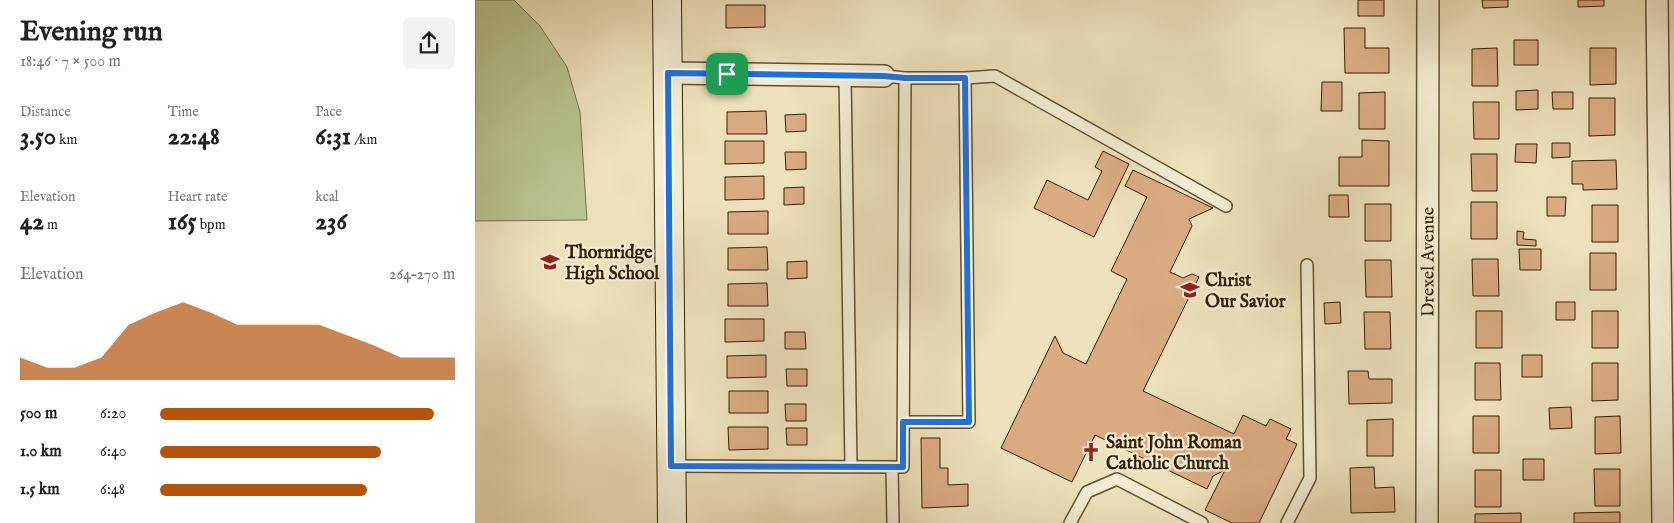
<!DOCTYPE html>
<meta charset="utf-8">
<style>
:root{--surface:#fff;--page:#f2f2f2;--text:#222;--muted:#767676;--accent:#b45309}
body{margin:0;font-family:"IM FELL English",serif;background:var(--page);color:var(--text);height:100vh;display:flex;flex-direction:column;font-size:19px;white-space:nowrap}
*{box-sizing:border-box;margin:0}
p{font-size:16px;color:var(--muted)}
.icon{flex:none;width:28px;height:28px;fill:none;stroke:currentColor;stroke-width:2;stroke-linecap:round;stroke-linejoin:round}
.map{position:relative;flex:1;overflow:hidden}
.panel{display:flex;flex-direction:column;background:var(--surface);width:475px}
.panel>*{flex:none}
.pin{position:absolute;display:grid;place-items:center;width:42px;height:42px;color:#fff;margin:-21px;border-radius:10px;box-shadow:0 2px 8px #0006}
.round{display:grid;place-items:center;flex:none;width:52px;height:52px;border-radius:8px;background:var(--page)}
.headline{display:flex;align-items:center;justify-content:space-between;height:85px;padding:0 20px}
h1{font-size:28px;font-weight:800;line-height:38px}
.stats{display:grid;grid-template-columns:repeat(3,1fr);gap:8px;height:85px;padding:5px 20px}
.stats div{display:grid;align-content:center}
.stats b{font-size:25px;font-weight:800}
.stats small{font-size:14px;font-weight:400}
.stats p{font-size:14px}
.chart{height:140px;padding:10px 20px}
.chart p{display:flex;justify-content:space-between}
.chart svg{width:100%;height:90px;margin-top:5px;fill:var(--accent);opacity:.7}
ul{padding:0 20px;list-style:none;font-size:16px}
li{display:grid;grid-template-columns:80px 60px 1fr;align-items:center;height:38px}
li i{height:12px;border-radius:6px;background:var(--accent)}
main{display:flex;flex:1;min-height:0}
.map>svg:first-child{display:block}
.green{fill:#b8c38f;stroke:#767248}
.building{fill:#daab83;stroke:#352002}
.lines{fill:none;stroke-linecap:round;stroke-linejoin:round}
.service-casing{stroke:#635030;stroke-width:14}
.minor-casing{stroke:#635030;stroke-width:24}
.secondary-casing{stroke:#352002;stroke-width:30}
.service{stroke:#f3ecd2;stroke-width:11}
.minor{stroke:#f3ecd2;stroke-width:21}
.secondary{stroke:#f3ecd2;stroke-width:28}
.route-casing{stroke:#fff;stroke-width:10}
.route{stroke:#1a73e8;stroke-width:6}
.labels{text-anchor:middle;stroke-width:4.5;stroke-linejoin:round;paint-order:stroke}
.poi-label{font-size:18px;font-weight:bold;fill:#352002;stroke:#f3ecd2;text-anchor:start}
.street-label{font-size:18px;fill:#352002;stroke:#f3ecd2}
</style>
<main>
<section class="panel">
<div class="headline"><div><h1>Evening run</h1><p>18:46 · 7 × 500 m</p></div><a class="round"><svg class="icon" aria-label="share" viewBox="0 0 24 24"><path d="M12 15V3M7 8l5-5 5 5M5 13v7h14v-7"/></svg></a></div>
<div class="stats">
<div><p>Distance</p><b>3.50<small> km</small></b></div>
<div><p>Time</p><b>22:48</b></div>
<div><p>Pace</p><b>6:31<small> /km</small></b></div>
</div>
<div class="stats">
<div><p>Elevation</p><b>42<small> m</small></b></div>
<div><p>Heart rate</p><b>165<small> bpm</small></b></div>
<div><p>kcal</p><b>236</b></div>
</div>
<div class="chart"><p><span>Elevation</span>264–270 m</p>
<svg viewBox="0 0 160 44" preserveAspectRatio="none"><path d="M0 44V33L10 38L20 38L30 33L40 17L50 11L60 6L70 11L80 17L90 17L100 17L110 17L120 22L130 27L140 33L150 33L160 33V44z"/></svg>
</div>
<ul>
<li><b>500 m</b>6:20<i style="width:93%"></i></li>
<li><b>1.0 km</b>6:40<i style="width:75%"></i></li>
<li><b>1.5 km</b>6:48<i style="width:70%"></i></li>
</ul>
</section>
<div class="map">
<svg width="1199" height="523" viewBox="0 0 1199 523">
<rect width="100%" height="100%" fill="#ede1b9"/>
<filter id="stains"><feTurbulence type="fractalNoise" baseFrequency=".004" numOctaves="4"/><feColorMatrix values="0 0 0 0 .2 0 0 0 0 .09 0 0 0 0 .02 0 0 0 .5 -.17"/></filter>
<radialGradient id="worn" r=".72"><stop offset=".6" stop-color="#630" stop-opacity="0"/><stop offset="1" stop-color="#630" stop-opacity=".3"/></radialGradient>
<!-- green -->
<path class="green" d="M0,0H39L65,26L92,67L105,112L112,220L0,221Z"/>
<!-- building -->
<path class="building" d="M883,0H909V16H883Z
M1007,0H1033V7L1008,8Z
M1103,0H1129V6L1103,7Z
M251,5H290V27L251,28Z
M869,28H890V48H914V73H870Z
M1039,40H1063V65H1039Z
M1022,48L1023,86H997V49Z
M1115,48H1141V84L1115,85Z
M847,82H867V111H846Z
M1063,90V109L1041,110V91Z
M910,92V129H884V93Z
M1077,92H1098V109H1078Z
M1114,98H1140V135L1114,136Z
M998,102H1024V139H999Z
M291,111L292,134H252V112Z
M331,114V131L311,132L310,115Z
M887,140L914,141V186H864V157H887Z
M250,141H289V163L250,164Z
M1077,143H1095V157L1077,158Z
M1041,144H1062L1061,163L1040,162Z
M628,151L654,164L619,237L559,208L572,180L613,200L627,171L620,167Z
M310,152H331V169L311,170Z
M996,154H1022V191H997Z
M1141,160L1142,189L1108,190V184H1097V161Z
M658,170L738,208L714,219L717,226L695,272L708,278L717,274L724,277L668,391L759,434L768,415L791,426L795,419L816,429L811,439L822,444L784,523H757L730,510L750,470L738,476L732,489L620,435L597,482L526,448L580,336L588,353L611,364L652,279L636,271L672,197L650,186Z
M289,176V199L250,200V177Z
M329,187V204L309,205V188Z
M854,195H873L874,217H854Z
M1072,197H1091L1090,216H1072Z
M996,202H1022V239H996Z
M890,204H916V241H890Z
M1117,205H1143V242H1117Z
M293,211V234H253V212Z
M1042,231L1049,232L1048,239L1061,240V246L1042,245Z
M292,247L293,270H253V248Z
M1044,249H1066V270H1045Z
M1115,253H1141V290H1115Z
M997,259H1023L1024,296H998Z
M890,260H916L917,297H891Z
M332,261V278L312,279V262Z
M292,283L293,306H253V284Z
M865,302L866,323L850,324L849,303Z
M1081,302H1100V320H1081Z
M1001,311H1027V348H1001Z
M1117,311H1143V348H1117Z
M889,312H915L916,349H890Z
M250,319H289V341L250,342Z
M310,332H330L331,349H310Z
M291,355V377L252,378V356Z
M1047,355H1067V377H1047Z
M1000,363H1025L1026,400H1000Z
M1117,363H1143V400L1117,401Z
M311,369H332V386H312Z
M873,371H893L894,379H917V403L874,404Z
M254,391H293V413H254Z
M310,404H331V421H311Z
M1096,407L1097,428L1075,429L1074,408Z
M998,416H1024V453H998Z
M1145,416L1146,453L1120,454V417Z
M918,419V456H892V420Z
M253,427H293V449L254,450Z
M311,428H332V445H312Z
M446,438H465V468H473V485L493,484V506L447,508Z
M1048,459H1069V480H1048Z
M899,467L900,488L919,487L920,512L876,513L875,468Z
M1119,469H1145V506H1120Z
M1000,470H1026V507H1000Z
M1145,512V523H1099V513Z
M1046,513V523H1000V514Z"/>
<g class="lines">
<!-- service casing -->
<g class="service-casing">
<path id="service" d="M370,76L376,467
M490,78L520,76L751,206
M428,422H494L490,78H430
M196,466L428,467L430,78L409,76
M417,467L418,523
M595,523L612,492L642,479L727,523
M812,523L835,478L832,265"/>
</g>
<!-- minor casing -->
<g class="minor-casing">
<g id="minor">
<path d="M1182,0L1188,523"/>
<path d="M193,73L409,76"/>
<path id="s1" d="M952,523L953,0"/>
</g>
</g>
<!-- secondary casing -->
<g class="secondary-casing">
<path id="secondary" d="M192,0L197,523"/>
</g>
<!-- service -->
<use href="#service" class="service"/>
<!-- minor -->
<use href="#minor" class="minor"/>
<!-- secondary -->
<use href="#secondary" class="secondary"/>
</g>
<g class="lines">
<!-- route casing -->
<g class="route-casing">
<path id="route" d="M193,73L409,76L430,78H490L494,422H428V467L196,466Z"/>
</g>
<!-- route -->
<use href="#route" class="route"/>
</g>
<!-- icons -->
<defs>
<g id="school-bare" transform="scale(1.5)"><path d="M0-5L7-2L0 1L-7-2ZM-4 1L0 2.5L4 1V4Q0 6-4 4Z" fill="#8f2418" stroke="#f3ecd2" stroke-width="2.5" paint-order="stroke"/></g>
<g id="church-bare" transform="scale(1.5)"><path d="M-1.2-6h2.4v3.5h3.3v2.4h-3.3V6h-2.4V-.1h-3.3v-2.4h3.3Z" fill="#8f2418" stroke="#f3ecd2" stroke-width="2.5" paint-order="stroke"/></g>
</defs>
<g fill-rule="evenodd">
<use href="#school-bare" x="75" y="262"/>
<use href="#school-bare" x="715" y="290"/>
<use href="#church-bare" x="616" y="452"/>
</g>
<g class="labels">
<!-- poi labels -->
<g class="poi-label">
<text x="90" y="258">Thornridge<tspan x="90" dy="21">High School</tspan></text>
<text x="730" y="286">Christ<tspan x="730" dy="21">Our Savior</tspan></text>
<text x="631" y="448">Saint John Roman<tspan x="631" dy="21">Catholic Church</tspan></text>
</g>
<!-- street labels -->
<g class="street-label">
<text dy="6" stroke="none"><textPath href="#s1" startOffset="261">Drexel Avenue</textPath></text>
</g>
</g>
<rect width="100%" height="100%" filter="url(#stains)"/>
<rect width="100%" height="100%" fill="url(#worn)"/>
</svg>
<div class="pin" style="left:252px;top:74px;background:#1e9e55"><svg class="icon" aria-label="arrive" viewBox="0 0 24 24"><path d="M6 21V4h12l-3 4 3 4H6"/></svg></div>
</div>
</main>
